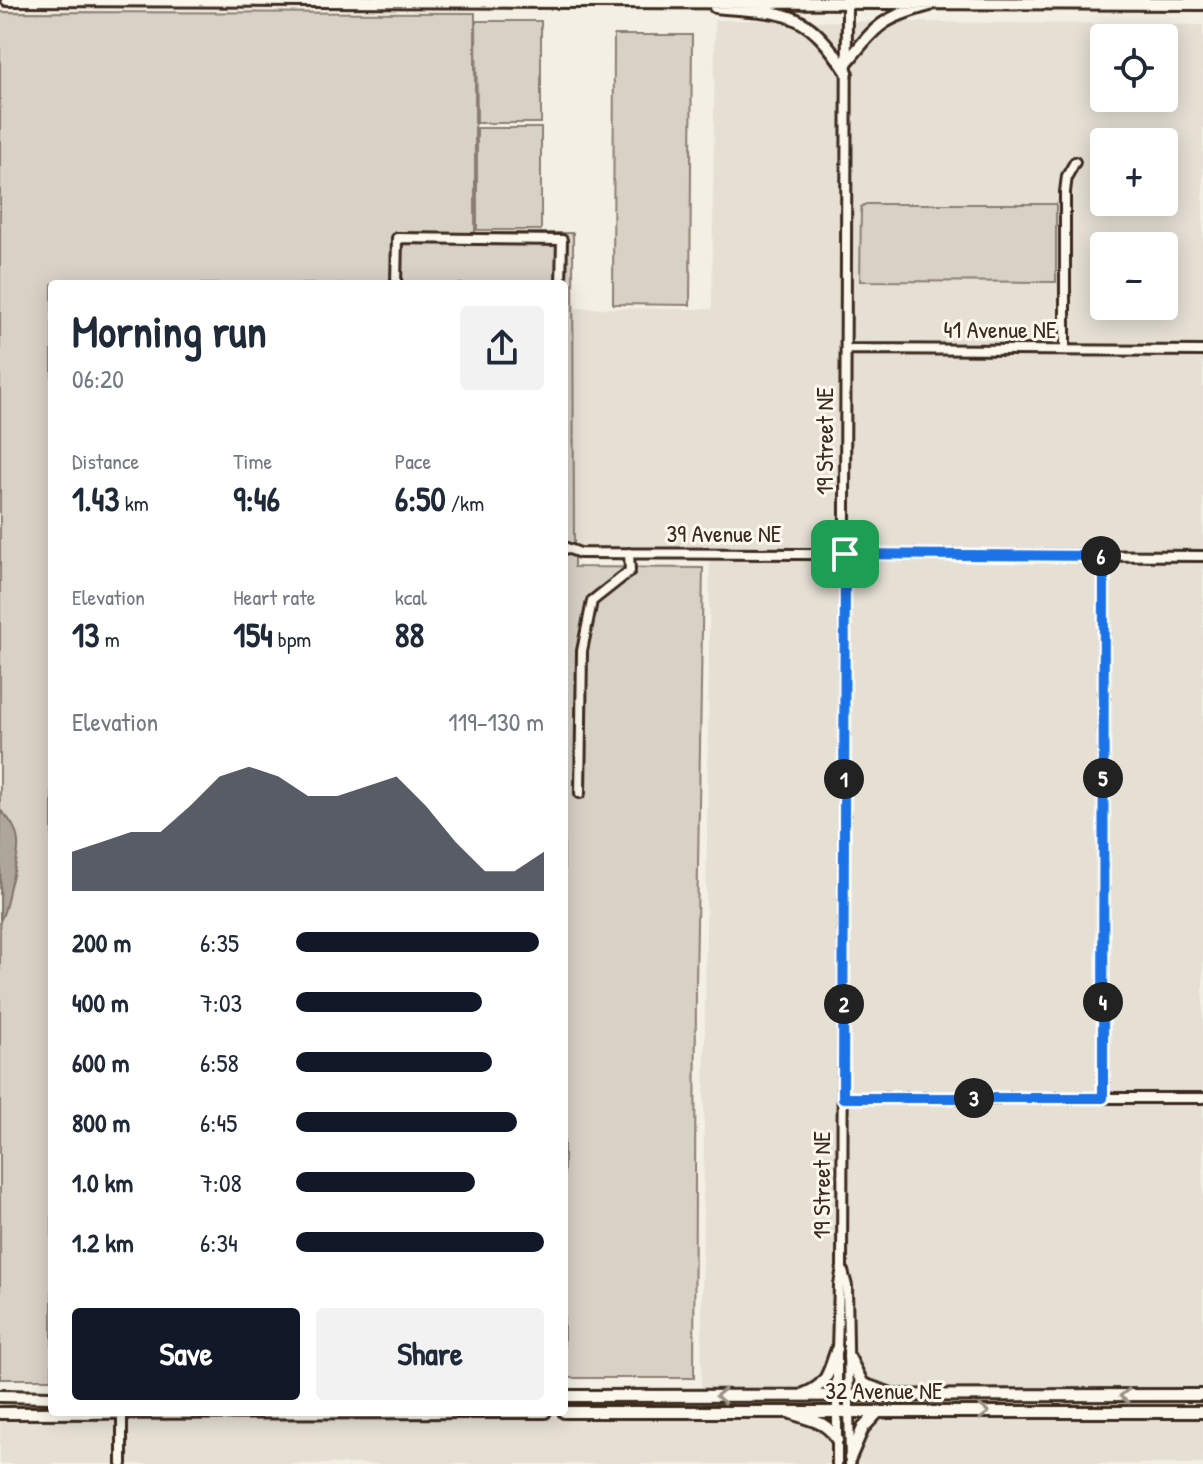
<!DOCTYPE html>
<meta charset="utf-8">
<style>
:root{--surface:#fff;--page:#f2f2f3;--text:#1f2937;--muted:#747a83;--accent:#111827}
body{margin:0;font-family:"Patrick Hand",sans-serif;background:var(--page);color:var(--text);height:100vh;display:flex;flex-direction:column;font-size:30px;white-space:nowrap}
*{box-sizing:border-box;margin:0}
p{font-size:26px;color:var(--muted)}
.icon{flex:none;width:44px;height:44px;fill:none;stroke:currentColor;stroke-width:2;stroke-linecap:round;stroke-linejoin:round}
.map{position:relative;flex:1;overflow:hidden}
.sheet{position:absolute;left:48px;top:280px;width:520px;height:1136px;display:flex;flex-direction:column;background:var(--surface);border-radius:8px;box-shadow:0 4px 20px #0003}
.sheet>*{flex:none}
.controls{position:absolute;left:1090px;top:24px;display:grid;gap:16px}
.controls a{display:grid;place-items:center;width:88px;height:88px;border-radius:8px;background:var(--surface);box-shadow:0 4px 20px #0003;font-size:40px}
.pin{position:absolute;display:grid;place-items:center;width:68px;height:68px;color:#fff;margin:-34px;border-radius:16px;box-shadow:0 4px 12px #0006}
.km{position:absolute;width:40px;height:40px;margin:-20px;border-radius:50%;background:#222;color:#fff;font-size:22px;line-height:40px;text-align:center}
.round{display:grid;place-items:center;flex:none;width:84px;height:84px;border-radius:8px;background:var(--page)}
.summary{display:flex;align-items:center;justify-content:space-between;height:136px;padding:0 24px}
h1{font-size:44px;font-weight:800;line-height:60px}
.stats{display:grid;grid-template-columns:repeat(3,1fr);gap:12px;height:136px;padding:8px 24px}
.stats div{display:grid;align-content:center}
.stats b{font-size:34px;font-weight:800}
.stats small{font-size:22px;font-weight:400}
.stats p{font-size:22px}
.chart{height:224px;padding:16px 24px}
.chart p{display:flex;justify-content:space-between}
.chart svg{width:100%;height:144px;margin-top:8px;fill:var(--accent);opacity:.7}
.primary-button{display:flex;gap:16px;margin-top:auto;padding:16px 24px}
.primary-button a{flex:1;height:92px;border-radius:8px;background:var(--accent);color:#fff;font-size:32px;font-weight:800;line-height:92px;text-align:center}
.primary-button a+a{background:var(--page);color:var(--text)}
ul{padding:0 24px;list-style:none;font-size:26px}
li{display:grid;grid-template-columns:128px 96px 1fr;align-items:center;height:60px}
li i{height:20px;border-radius:10px;background:var(--accent)}
.map>svg:first-child{display:block}
.built{fill:#e5dfd4;fill-rule:evenodd}
.green{fill:#d8d1c6;stroke:#8a7e72;stroke-width:2}
.water{fill:#afa69a;stroke:#817468;stroke-width:2}
.lines{fill:none;stroke-linecap:round;stroke-linejoin:round}
.minor-casing{stroke:#3b2a1e;stroke-width:14}
.major-casing{stroke:#3b2a1e;stroke-width:16}
.minor{stroke:#fbf7ec;stroke-width:8}
.major{stroke:#fbf7ec;stroke-width:10}
.oneway{stroke:#9b9085}
.route-casing{stroke:#fff;stroke-width:16}
.route{stroke:#1a73e8;stroke-width:10}
.labels{text-anchor:middle;stroke-width:6;stroke-linejoin:round;paint-order:stroke}
.street-label{font-size:24px;fill:#3b2a1e;stroke:#fbf7ec}
</style>
<div class="map">
<svg width="1203" height="1464" viewBox="0 0 1203 1464">
<rect width="100%" height="100%" fill="#f3efe4"/>
<filter id="ink" filterUnits="userSpaceOnUse"><feTurbulence type="fractalNoise" baseFrequency=".0125" numOctaves="2"/><feDisplacementMap in="SourceGraphic" scale="16" xChannelSelector="R" yChannelSelector="G"/><feConvolveMatrix kernelMatrix="1 2 1 2 8 2 1 2 1" color-interpolation-filters="sRGB"/></filter>
<g filter="url(#ink)">
<!-- built -->
<path class="built" d="M715,20L1203,25V1464H0V1419L701,1416L710,548H574L573,308L712,309ZM1104,38H1164V98H1104ZM1104,142H1164V202H1104ZM1104,246H1164V306H1104Z"/>
<!-- green -->
<path class="green" d="M0,12L475,13V233H573L574,567L703,568L696,984L694,1378H564V284H52V1379H0Z
M476,21H541V123H477Z
M614,35H692L690,305L613,304Z
M477,128H541V230H477Z
M866,204H1056V282L860,281L861,207Z"/>
<!-- water -->
<path class="water" d="M1,811C29,836 16,861 9,890C7,901 6,910 0,921Z"/>
<g class="lines">
<!-- minor casing -->
<g class="minor-casing">
<path id="minor" d="M396,284L397,238L562,240L561,284
M846,349L1203,351
M1065,350V192L1067,176L1075,162
M564,547L580,553L1203,556
M580,793L582,651L592,601L630,571L629,553
M843,1098H1203
M1103,1098L1104,556
M843,1271L847,1286L850,1464
M122,1464V1412
M837,1464V1349L839,1285L842,1267L847,0"/>
</g>
<!-- major casing -->
<g class="major-casing">
<path id="major" d="M7,0L1203,4
M715,7C787,14 804,7 847,72
M847,62C878,24 882,18 930,5
M849,1357L863,1384L889,1393
M804,1394C829,1384 828,1372 837,1349
M0,1396L52,1397
M564,1396L1203,1395
M564,1412H1203
M0,1413L545,1412
M791,1413C810,1420 827,1421 837,1440
M850,1458L863,1428L878,1412"/>
</g>
<!-- minor -->
<use href="#minor" class="minor"/>
<!-- major -->
<use href="#major" class="major"/>
</g>
<!-- one-way arrows -->
<defs><path id="oneway-chevron" d="M-2-3.5L2.5 0L-2 3.5" fill="none" stroke-width="1.6" stroke-linecap="round" stroke-linejoin="round" transform="scale(2)"/></defs>
<g class="oneway">
<use href="#oneway-chevron" transform="translate(721 1396) rotate(-180)"/>
<use href="#oneway-chevron" transform="translate(1125 1396) rotate(180)"/>
<use href="#oneway-chevron" transform="translate(984 1412)"/>
</g>
</g>
<g class="lines" filter="url(#ink)">
<!-- route casing -->
<g class="route-casing">
<path id="route" d="M845,554L1104,556L1103,1098H843Z"/>
</g>
<!-- route -->
<use href="#route" class="route"/>
</g>
<g class="labels">
<!-- street labels -->
<g class="street-label">
<text x="1000" y="338">41 Avenue NE</text>
<text transform="translate(825 441) rotate(-90)" y="8">19 Street NE</text>
<text x="724" y="542">39 Avenue NE</text>
<text transform="translate(822 1185) rotate(-90)" y="8">19 Street NE</text>
<text x="884" y="1399">32 Avenue NE</text>
</g>
</g>
</svg>
<div class="controls">
<a><svg class="icon" aria-label="locate" viewBox="0 0 24 24"><circle cx="12" cy="12" r="6"/><path d="M12 2v4M12 18v4M2 12h4M18 12h4"/></svg></a>
<a>+</a>
<a>−</a>
</div>
<div class="pin" style="left:845px;top:554px;background:#1e9e55"><svg class="icon" aria-label="arrive" viewBox="0 0 24 24"><path d="M6 21V4h12l-3 4 3 4H6"/></svg></div>
<b class="km" style="left:844px;top:779px">1</b>
<b class="km" style="left:844px;top:1004px">2</b>
<b class="km" style="left:974px;top:1098px">3</b>
<b class="km" style="left:1103px;top:1002px">4</b>
<b class="km" style="left:1103px;top:778px">5</b>
<b class="km" style="left:1101px;top:556px">6</b>
<section class="sheet">
<div class="summary"><div><h1>Morning run</h1><p>06:20</p></div><a class="round"><svg class="icon" aria-label="share" viewBox="0 0 24 24"><path d="M12 15V3M7 8l5-5 5 5M5 13v7h14v-7"/></svg></a></div>
<div class="stats">
<div><p>Distance</p><b>1.43<small> km</small></b></div>
<div><p>Time</p><b>9:46</b></div>
<div><p>Pace</p><b>6:50<small> /km</small></b></div>
</div>
<div class="stats">
<div><p>Elevation</p><b>13<small> m</small></b></div>
<div><p>Heart rate</p><b>154<small> bpm</small></b></div>
<div><p>kcal</p><b>88</b></div>
</div>
<div class="chart"><p><span>Elevation</span>119–130 m</p>
<svg viewBox="0 0 160 44" preserveAspectRatio="none"><path d="M0 44V32L10 29L20 26L30 26L40 18L50 9L60 6L70 9L80 15L90 15L100 12L110 9L120 18L130 29L140 38L150 38L160 32V44z"/></svg>
</div>
<ul>
<li><b>200 m</b>6:35<i style="width:98%"></i></li>
<li><b>400 m</b>7:03<i style="width:75%"></i></li>
<li><b>600 m</b>6:58<i style="width:79%"></i></li>
<li><b>800 m</b>6:45<i style="width:89%"></i></li>
<li><b>1.0 km</b>7:08<i style="width:72%"></i></li>
<li><b>1.2 km</b>6:34<i style="width:100%"></i></li>
</ul>
<div class="primary-button"><a>Save</a><a>Share</a></div>
</section>
</div>
